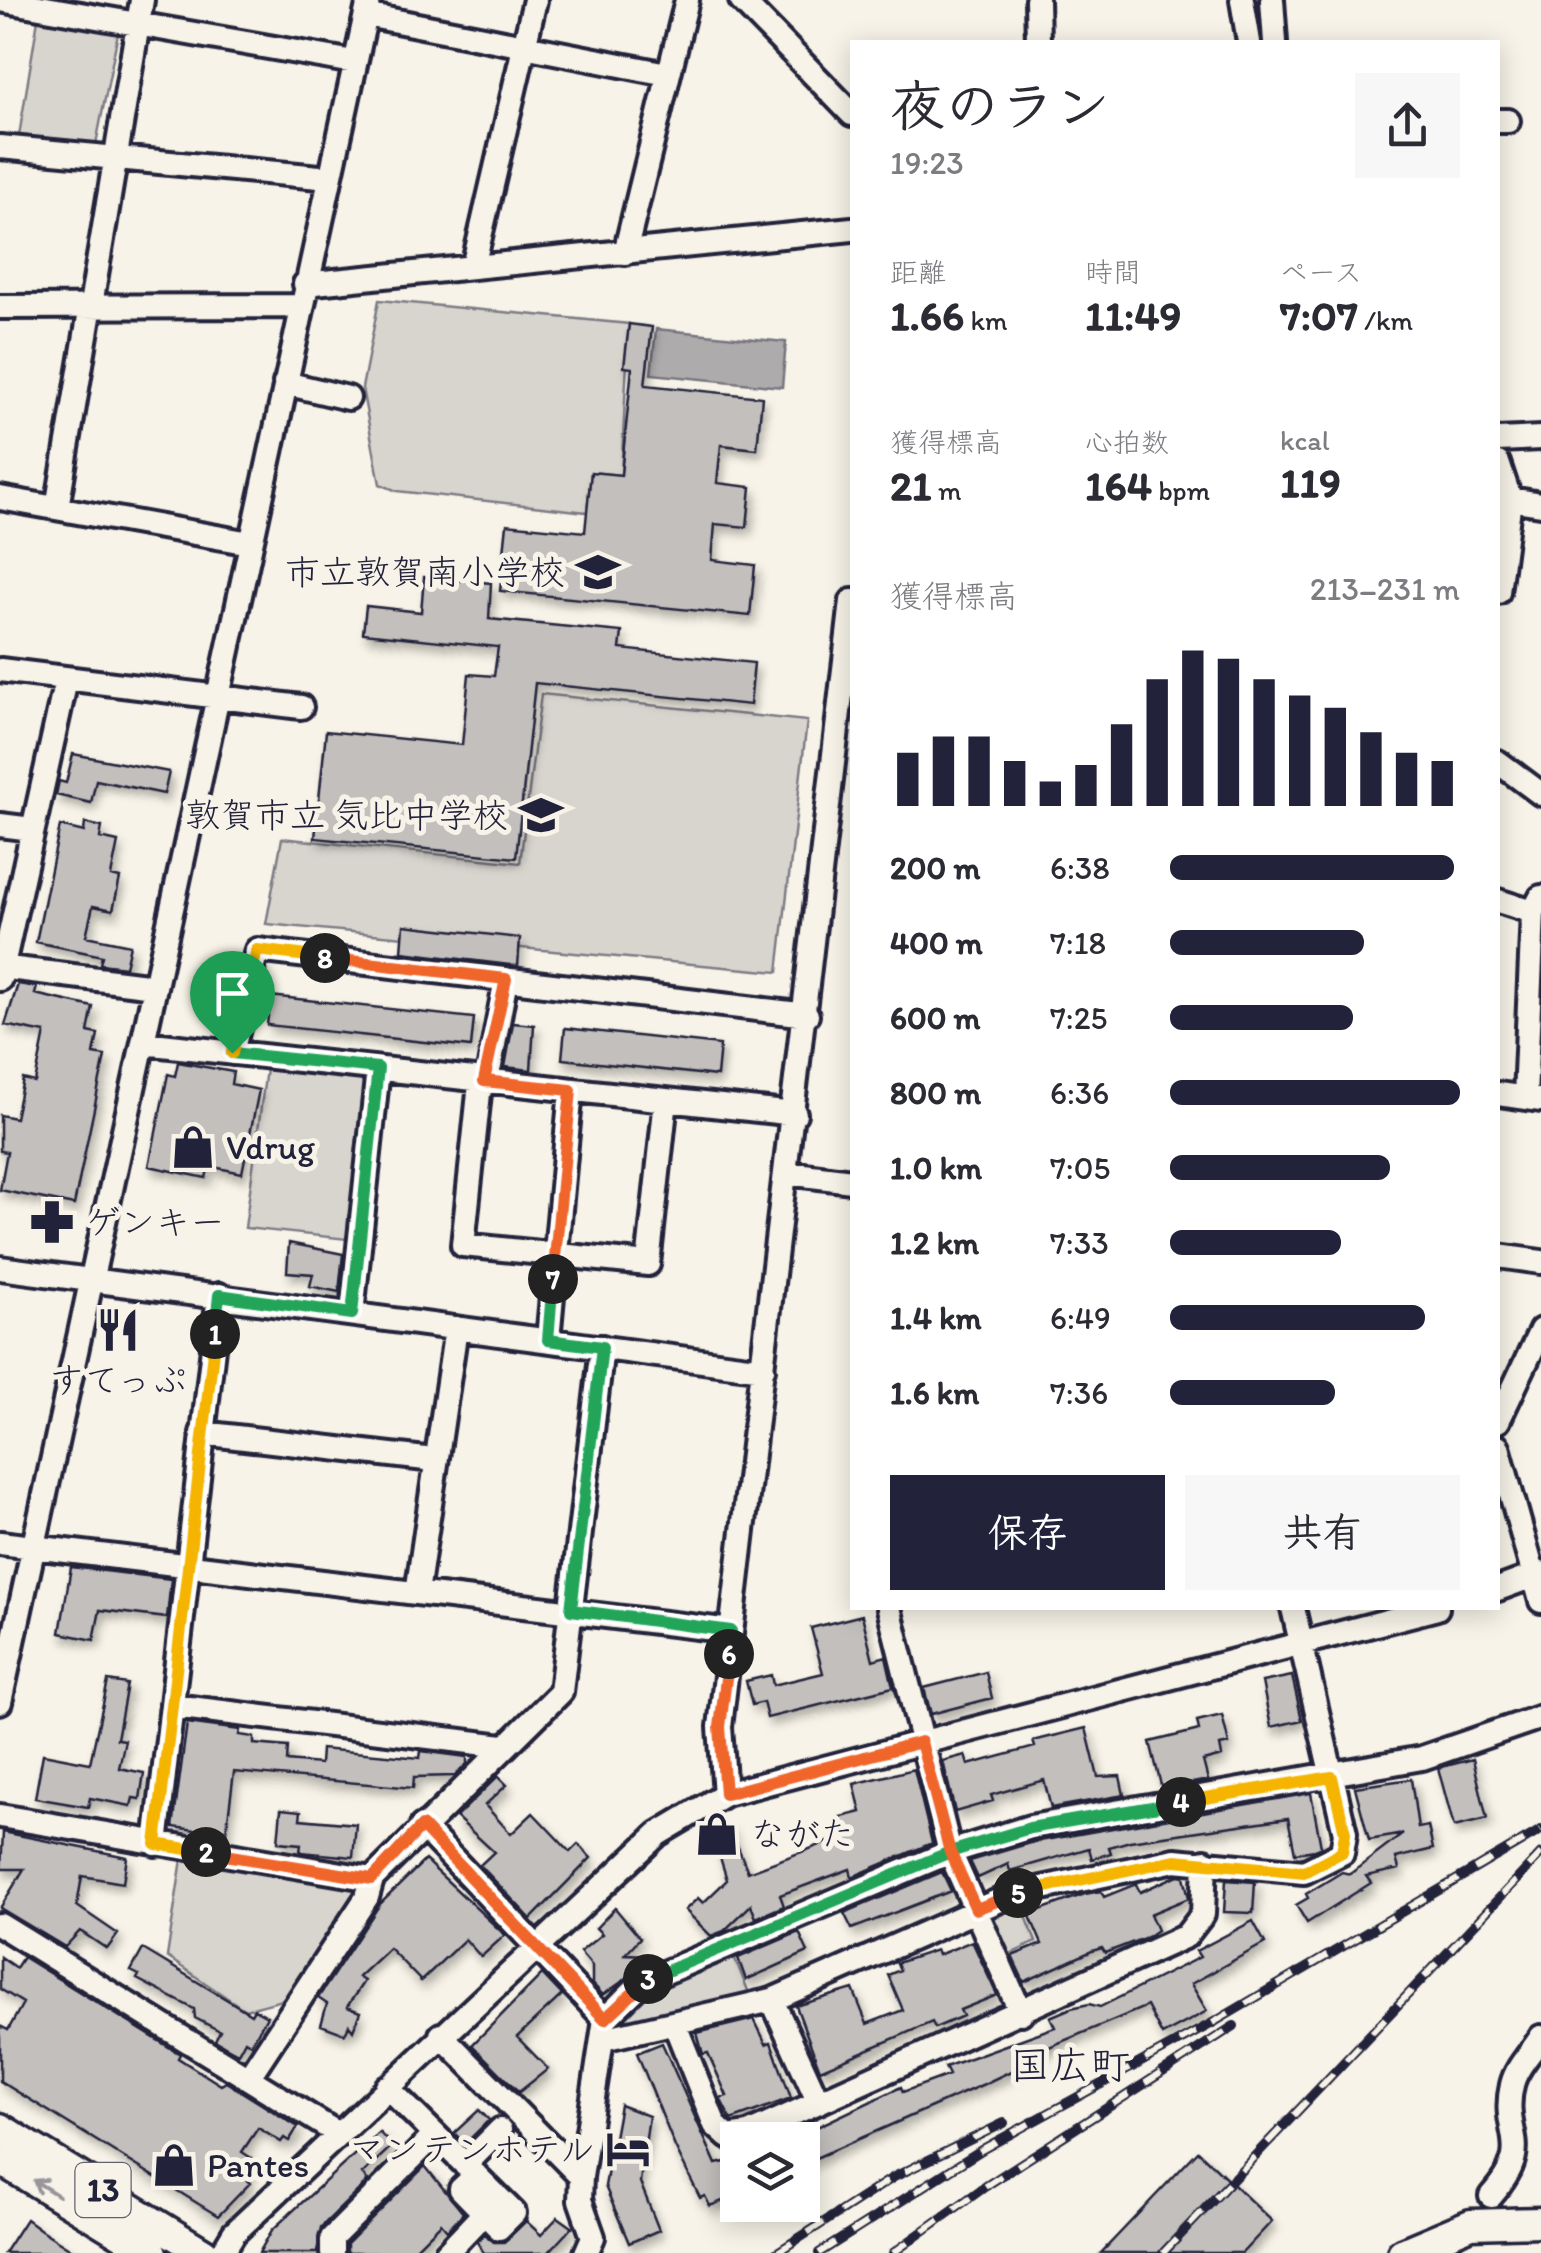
<!DOCTYPE html>
<html lang="ja">
<meta charset="utf-8">
<style>
:root{--surface:#fff;--page:#f7f7f7;--text:#2b2b33;--muted:#7c7c81;--accent:#22223b}
body{margin:0;font-family:Itim,"Klee One",sans-serif;background:var(--page);color:var(--text);height:100vh;display:flex;flex-direction:column;font-size:38px;white-space:nowrap}
*{box-sizing:border-box;margin:0}
p{font-size:32px;color:var(--muted)}
.icon{flex:none;width:55px;height:55px;fill:none;stroke:currentColor;stroke-width:2;stroke-linecap:round;stroke-linejoin:round}
.map{position:relative;flex:1;overflow:hidden}
.side{position:absolute;left:850px;top:40px;width:650px;height:1570px;display:flex;flex-direction:column;background:var(--surface);border-radius:0px;box-shadow:0 5px 25px #0003}
.side>*{flex:none}
.tools{position:absolute;left:720px;top:2122px;display:grid;gap:20px}
.tools a{display:grid;place-items:center;width:100px;height:100px;border-radius:0px;background:var(--surface);box-shadow:0 5px 25px #0003;font-size:50px}
.pin{position:absolute;display:grid;place-items:center;width:85px;height:85px;color:#fff;margin:-102px -42px;border-radius:50% 50% 50% 0;rotate:-45deg;box-shadow:0 0 10px #0007}
.pin .icon{rotate:45deg}
.km{position:absolute;width:50px;height:50px;margin:-25px;border-radius:50%;background:#222;color:#fff;font-size:28px;line-height:50px;text-align:center}
.round{display:grid;place-items:center;flex:none;width:105px;height:105px;border-radius:0px;background:var(--page)}
.overview{display:flex;align-items:center;justify-content:space-between;height:170px;padding:0 40px}
h1{font-size:55px;font-weight:700;line-height:75px}
.stats{display:grid;grid-template-columns:repeat(3,1fr);gap:15px;height:170px;padding:10px 40px}
.stats div{display:grid;align-content:center}
.stats b{font-size:42px;font-weight:700}
.stats small{font-size:28px;font-weight:400}
.stats p{font-size:28px}
.chart{height:280px;padding:20px 40px}
.chart p{display:flex;justify-content:space-between}
.chart svg{width:100%;height:180px;margin-top:10px;stroke:var(--accent);stroke-width:6}
.button{display:flex;gap:20px;margin-top:auto;padding:20px 40px}
.button a{flex:1;height:115px;border-radius:0px;background:var(--accent);color:#fff;font-size:40px;font-weight:700;line-height:115px;text-align:center}
.button a+a{background:var(--page);color:var(--text)}
ul{padding:0 40px;list-style:none;font-size:32px}
li{display:grid;grid-template-columns:160px 120px 1fr;align-items:center;height:75px}
li i{height:25px;border-radius:12px;background:var(--accent)}
.map>svg:first-child{display:block}
.green{fill:#d8d5cf;stroke:#7d7c85;stroke-width:2.5}
.water{fill:#aeabad;stroke:#76747f;stroke-width:2.5}
.building{fill:#c2bfbd;stroke:#22223b;stroke-width:2.5;filter:url(#shadow)}
.lines{fill:none;stroke-linecap:round;stroke-linejoin:round}
.minor-casing{stroke:#22223b;stroke-width:30}
.major-casing{stroke:#22223b;stroke-width:35}
.minor{stroke:#f7f3e8;stroke-width:22}
.major{stroke:#f7f3e8;stroke-width:28}
.rail-casing{stroke:#22223b;stroke-width:10}
.rail{stroke:#f7f3e8;stroke-width:6;stroke-dasharray:19;stroke-linecap:butt}
.oneway{stroke:#97959a}
.split-1-casing{stroke:#fff;stroke-width:20}
.split-2-casing{stroke:#fff;stroke-width:20}
.split-3-casing{stroke:#fff;stroke-width:20}
.split-4-casing{stroke:#fff;stroke-width:20}
.split-5-casing{stroke:#fff;stroke-width:20}
.split-6-casing{stroke:#fff;stroke-width:20}
.split-7-casing{stroke:#fff;stroke-width:20}
.split-8-casing{stroke:#fff;stroke-width:20}
.split-9-casing{stroke:#fff;stroke-width:20}
.split-1{stroke:#22a559;stroke-width:12}
.split-2{stroke:#f5b400;stroke-width:12}
.split-3{stroke:#f0652b;stroke-width:12}
.split-4{stroke:#22a559;stroke-width:12}
.split-5{stroke:#f5b400;stroke-width:12}
.split-6{stroke:#f0652b;stroke-width:12}
.split-7{stroke:#22a559;stroke-width:12}
.split-8{stroke:#f0652b;stroke-width:12}
.split-9{stroke:#f5b400;stroke-width:12}
.labels{text-anchor:middle;stroke-width:10;stroke-linejoin:round;paint-order:stroke}
.shield{fill:#f7f3e8;stroke:#62616f;stroke-width:2.5}
.shield-label{font-size:32px;font-weight:bold;fill:#22223b}
.poi-label{font-size:35px;fill:#22223b;stroke:#f7f3e8;text-anchor:start}
.quarter-label{font-size:40px;fill:#22223b;stroke:#f7f3e8}
</style>
<div class="map">
<svg width="1541" height="2253" viewBox="0 0 1541 2253">
<defs>
<filter id="shadow"><feDropShadow dx="4" dy="7" stdDeviation="5" flood-color="#0004"/></filter>
</defs>
<rect width="100%" height="100%" fill="#f7f3e8"/>
<filter id="ink" filterUnits="userSpaceOnUse"><feTurbulence type="fractalNoise" baseFrequency=".01" numOctaves="2"/><feDisplacementMap in="SourceGraphic" scale="20" xChannelSelector="R" yChannelSelector="G"/><feConvolveMatrix kernelMatrix="1 2 1 2 8 2 1 2 1" color-interpolation-filters="sRGB"/></filter>
<g filter="url(#ink)">
<!-- green -->
<path class="green" d="M38,19L118,33L96,144L89,148L18,142Z
M379,300L629,324L621,475L591,472L587,512L397,491L380,484L362,388Z
M541,694L807,721L778,972L266,924L282,838L520,863Z
M266,1069L362,1078L369,1087L347,1239L245,1228Z
M182,1859L355,1886L360,1891L290,1998L245,2010L167,1957Z
M1020,1900L1036,1942L1004,1957L985,1913Z
M733,1954L749,1993L619,2028L618,2020L648,1988Z"/>
<!-- water -->
<path class="water" d="M656,329L786,342L782,387L651,374Z"/>
<!-- building -->
<path class="building" d="M629,324L652,327L645,385L762,397L757,449L721,445L717,483L751,487L747,527L715,524L712,560L755,565L750,616L500,591L507,524L585,532L591,472L621,475L632,368L624,367Z
M424,577L491,583L489,619L622,632L620,649L754,663L750,705L535,683L516,858L315,838L326,731L462,745L469,674L494,676L498,647L363,633L366,606L421,612Z
M73,754L169,772L164,794L96,780L91,803L56,795L59,781L66,783Z
M85,823L102,827L100,838L118,842L111,876L120,878L113,910L93,906L86,936L130,945L125,967L100,964L102,956L36,942L60,826L84,832Z
M404,925L520,938L518,966L402,952Z
M18,984L37,987L35,994L93,1007L88,1032L98,1034L94,1054L105,1056L74,1205L0,1190L7,1152L0,1151V1115L15,1118L23,1079L35,1082L45,1033L5,1025Z
M270,996L474,1018L471,1047L267,1025Z
M513,1023L534,1025L531,1070L505,1067Z
M565,1028L720,1045L717,1076L562,1059Z
M178,1062L233,1072L231,1084L259,1090L242,1173L209,1166L206,1178L149,1166L168,1074L175,1076Z
M289,1243L343,1254L339,1292L310,1286L313,1274L287,1272Z
M71,1567L171,1579L167,1618L100,1610L94,1640L60,1633Z
M862,1615L873,1660L886,1656L893,1687L767,1718L763,1702L752,1705L746,1681L771,1675L773,1685L823,1673L811,1628Z
M986,1672L992,1698L931,1714L924,1688Z
M1292,1676L1302,1720L1271,1727L1262,1682Z
M108,1681L127,1684L117,1739L125,1740L119,1768L144,1773L140,1799L133,1798L131,1806L90,1798L88,1807L35,1798L43,1754L90,1763Z
M1222,1715L1229,1744L1220,1746L1222,1756L1203,1761L1208,1780L1162,1789L1150,1742L1199,1730L1197,1721Z
M187,1723L240,1730L239,1735L254,1737V1744L288,1747L287,1761L320,1764L321,1749L420,1758L421,1751L467,1757V1764L455,1776L414,1777L413,1788L234,1772L226,1834L173,1827Z
M1086,1728L1098,1777L1120,1776L1124,1795L1051,1808L1044,1780L991,1795L993,1801L955,1812L943,1761L965,1755L968,1765L1035,1747L1033,1741Z
M1473,1759L1487,1819L1454,1827L1438,1768Z
M914,1769L932,1843L852,1877L850,1869L780,1895L784,1906L756,1918L751,1905L724,1931L711,1936L685,1910L698,1898L703,1903L727,1880L712,1831L729,1825L748,1872L842,1837L838,1818L861,1812L854,1784Z
M498,1776L507,1785L485,1805L511,1834L533,1813L570,1852L578,1844L591,1858L531,1919L480,1865L494,1852L456,1817Z
M1411,1779L1418,1828L1428,1826L1433,1849L1396,1858L1399,1869L1366,1876L1371,1883L1307,1923L1296,1905L1308,1898L1306,1894L1342,1872L1350,1874L1403,1834L1369,1840L1355,1787Z
M1311,1793L1321,1847L1315,1850L1295,1853L1288,1818L1130,1841L1109,1847L1111,1853L1092,1859L1089,1848L1010,1871L1008,1864L978,1878L970,1861L1034,1842Z
M281,1809L301,1811L300,1819L356,1824L353,1857L300,1852L301,1844L278,1842Z
M3,1832L127,1857L123,1883L82,1876L77,1906L118,1934L107,1949L80,1931L65,1947L0,1908L24,1869H1Z
M425,1860L505,1935L481,1957L465,1939L421,1981L389,1948L358,1977L364,1981L347,2007L360,2012L353,2030L349,2025L345,2034L321,2025L327,2004L318,1998L380,1904Z
M942,1872L951,1891L852,1929L844,1913Z
M1178,1875L1184,1876L1189,1898L1150,1914L1157,1930L1147,1937L1105,1953L1102,1948L1092,1951L1024,1982L1012,1956L1042,1944L1029,1914L1085,1894L1101,1891L1104,1897L1136,1884L1140,1892Z
M1226,1880L1255,1882L1253,1913L1224,1912Z
M615,1908L640,1938L625,1954L647,1955V1964L603,1995L592,1983V1966L580,1952L602,1934L596,1928Z
M1253,1921L1265,1943L1191,1984L1207,2011L1162,2035L1147,2006L1044,2049L1032,2061L984,2084L802,2164V2140L796,2129L813,2121L815,2128L901,2087L903,2092L949,2075L945,2067L1055,2027L1050,2017L1071,2008L1089,2004L1100,2007L1200,1957L1196,1951Z
M799,1932L808,1952L746,1980L738,1958Z
M972,1941L997,1995L960,2010L963,2016L935,2028L932,2022L820,2070L796,2006L853,1989L867,2024L903,2010L888,1975L900,1970L897,1963L936,1950L938,1955Z
M143,1949L251,2014L254,2009L267,2016L251,2044L245,2040L238,2053L225,2046L215,2040L220,2031L195,2018L194,2009L137,1979L139,1975L131,1971Z
M0,1957L16,1968L23,1957L180,2054L178,2058L221,2085L226,2082L298,2127L289,2141L284,2138L281,2142L258,2128L242,2152L256,2161L245,2179L250,2183L218,2216L0,2081V2026L8,2030L23,2003L0,1989Z
M542,1974L562,1995L517,2037L548,2069L519,2092L472,2045Z
M754,2019L766,2044L771,2042L791,2098L731,2120L720,2098L727,2096L708,2053L703,2054L697,2033Z
M662,2043L716,2164L738,2159V2195L710,2206L705,2196L700,2198L675,2147L637,2053Z
M620,2105L649,2116L640,2182L659,2230L629,2243L605,2186Z
M479,2110L489,2120L465,2144L454,2133Z
M379,2132L392,2146L362,2174L368,2181L321,2227L317,2253H259L272,2230Z
M1198,2151L1272,2221L1242,2253H1101Z
M425,2166L463,2213L447,2230L441,2223L411,2253H347V2244Z
M558,2217L572,2227L548,2253H484L477,2242L484,2234L494,2242H504L526,2221L541,2235Z
M26,2219L41,2230L77,2253H4Z"/>
<g class="lines">
<!-- minor casing -->
<g class="minor-casing">
<path id="minor" d="M0,0L354,62
M741,0L852,114
M1037,0L1038,42
M1242,0L1249,42
M1272,0L1275,42
M366,15L667,74
M1498,121H1508
M0,147L330,178
M625,253L687,0
M473,267L535,0
M305,284L852,229
M0,307L301,306
M285,383L348,398
M1498,440L1541,438
M1498,463L1510,499L1498,592
M0,498L250,543
M1510,499L1541,504
M57,508L142,0
M0,670L301,707
M1498,762L1541,794
M0,825L32,829
M1498,901L1533,912
M0,967L154,986
M0,979L66,680
M506,979L490,1066L479,1093L463,1245L648,1264L666,1100
M143,1043L795,1114
M232,1053L257,950L807,1015
M1498,1094L1541,1100
M1525,1097L1533,912L1541,897
M787,1173L852,1181
M1498,1256L1541,1262
M0,1268L763,1369
M352,1313L378,1069
M548,1340L571,1090
M1498,1421L1541,1330
M202,1433L434,1460
M1498,1447L1541,1601
M0,1543L731,1631
M1498,1589L1541,1573
M417,1593L456,1328
M889,1608L950,1852L1021,2013
M0,1702L369,0
M173,1706L503,1746
M725,1794L720,1727L852,601
M0,1816L372,1879
M422,1826L605,2019L581,2177L580,2200L593,2237L586,2253
M156,1844L219,1295
M0,1925L337,2133
M772,2000L818,2101
M605,2019L642,1982L950,1852L1030,1827L1422,1758L1541,1717
M675,2025L715,2125L728,2137L748,2134L1186,1936L1203,1914L1205,1861
M441,2035L581,2177
M603,2039L772,2000L1014,1894L1175,1860L1304,1872L1342,1853L1345,1833L1293,1608
M248,2078L367,1897L372,1879L561,1692L602,1347
M387,2087L514,2213L499,2228L461,2189L476,2175
M465,2165L500,2130
M1491,2196C1537,2143 1500,2136 1512,2085C1516,2067 1532,2052 1541,2037
M222,2253L234,2233L658,1834L725,1794L1437,1608
M332,2253V2238L435,2135
M446,2253L484,2213"/>
</g>
<!-- major casing -->
<g class="major-casing">
<path id="major" d="M0,2128L204,2253
M0,2160L152,2253
M1402,2253L1471,2224L1541,2222"/>
</g>
<!-- minor -->
<use href="#minor" class="minor"/>
<!-- major -->
<use href="#major" class="major"/>
<!-- rail casing -->
<g class="rail-casing">
<path id="rail" d="M776,2253L894,2177L1004,2123
M819,2253L983,2149L1216,2021L1541,1830
M893,2253L986,2186L1234,2026
M1163,2253L1541,1854"/>
</g>
<!-- rail -->
<use href="#rail" class="rail"/>
</g>
<!-- one-way arrows -->
<defs><path id="oneway-shaft" d="M-6 0H5M1.5-3L5.5 0L1.5 3" fill="none" stroke-width="1.6" stroke-linecap="round" stroke-linejoin="round" transform="scale(2.5)"/></defs>
<use class="oneway" href="#oneway-shaft" transform="translate(46 2188) rotate(-148)"/>
</g>
<g class="lines" filter="url(#ink)">
<!-- split-1 casing -->
<g class="split-1-casing">
<path id="split-1" d="M215,1334L219,1295L352,1314L378,1068L232,1053"/>
</g>
<!-- split-2 casing -->
<g class="split-2-casing">
<path id="split-2" d="M206,1852L156,1844L215,1334"/>
</g>
<!-- split-3 casing -->
<g class="split-3-casing">
<path id="split-3" d="M206,1852L372,1879L422,1826L605,2019L648,1979"/>
</g>
<!-- split-4 casing -->
<g class="split-4-casing">
<path id="split-4" d="M648,1979L950,1852L1030,1828L1181,1802"/>
</g>
<!-- split-5 casing -->
<g class="split-5-casing">
<path id="split-5" d="M1018,1893L1175,1860L1304,1872L1342,1852L1345,1833L1332,1777L1181,1802"/>
</g>
<!-- split-6 casing -->
<g class="split-6-casing">
<path id="split-6" d="M729,1654L720,1727L725,1794L921,1742L950,1852L976,1909L1018,1893"/>
</g>
<!-- split-7 casing -->
<g class="split-7-casing">
<path id="split-7" d="M553,1279L548,1340L602,1347L571,1610L731,1631L729,1654"/>
</g>
<!-- split-8 casing -->
<g class="split-8-casing">
<path id="split-8" d="M325,958L506,979L484,1081L571,1090L553,1279"/>
</g>
<!-- split-9 casing -->
<g class="split-9-casing">
<path id="split-9" d="M232,1053L257,950L325,958"/>
</g>
<!-- split-1 -->
<use href="#split-1" class="split-1"/>
<!-- split-2 -->
<use href="#split-2" class="split-2"/>
<!-- split-3 -->
<use href="#split-3" class="split-3"/>
<!-- split-4 -->
<use href="#split-4" class="split-4"/>
<!-- split-5 -->
<use href="#split-5" class="split-5"/>
<!-- split-6 -->
<use href="#split-6" class="split-6"/>
<!-- split-7 -->
<use href="#split-7" class="split-7"/>
<!-- split-8 -->
<use href="#split-8" class="split-8"/>
<!-- split-9 -->
<use href="#split-9" class="split-9"/>
</g>
<!-- icons -->
<defs>
<g id="school-bare" transform="scale(3.45)"><path d="M0-5L7-2L0 1L-7-2ZM-4 1L0 2.5L4 1V4Q0 6-4 4Z" fill="#22223b" stroke="#f7f3e8" stroke-width="2.5" paint-order="stroke"/></g>
<g id="shop-bare" transform="scale(3.45)"><path d="M-5-2.5h2.3a2.7 3.5 0 0 1 5.4 0H5L5.5 6h-11ZM-1.5-2.5h3a1.5 2.3 0 0 0-3 0Z" fill="#22223b" stroke="#f7f3e8" stroke-width="2.5" paint-order="stroke"/></g>
<g id="pharmacy-bare" transform="scale(3.45)"><path d="M-2-6h4v4h4v4h-4v4h-4v-4h-4v-4h4Z" fill="#22223b" stroke="#f7f3e8" stroke-width="2.5" paint-order="stroke"/></g>
<g id="restaurant-bare" transform="scale(3.45)"><path d="M-5-6h1v4h1v-4h1v4h1v-4h1v5L-1.5 .5V6h-2V.5L-5-1ZM5-6V6H3V1.5H1.5Q1.5-4 5-6Z" fill="#22223b" stroke="#f7f3e8" stroke-width="2.5" paint-order="stroke"/></g>
<g id="hotel-bare" transform="scale(3.45)"><path d="M-6-4.5h1.5V1H6V5H4.5V3h-9V5H-6ZM-4 0a1.8 1.8 0 1 1 3.6 0ZM.5 0V-2.5h3Q6-2.5 6 0Z" fill="#22223b" stroke="#f7f3e8" stroke-width="2.5" paint-order="stroke"/></g>
</defs>
<g fill-rule="evenodd">
<use href="#school-bare" x="598" y="572"/>
<use href="#school-bare" x="541" y="815"/>
<use href="#shop-bare" x="193" y="1147"/>
<use href="#pharmacy-bare" x="52" y="1222"/>
<use href="#restaurant-bare" x="118" y="1330"/>
<use href="#shop-bare" x="717" y="1834"/>
<use href="#hotel-bare" x="628" y="2149"/>
<use href="#shop-bare" x="174" y="2165"/>
</g>
<g class="labels">
<!-- shield labels -->
<rect class="shield" x="75.5" y="2163" width="55" height="54" rx="8"/>
<g class="shield-label">
<text x="103" y="2201">13</text>
</g>
<!-- poi labels -->
<g class="poi-label">
<text x="565" y="584" text-anchor="end">市立敦賀南小学校</text>
<text x="508" y="827" text-anchor="end">敦賀市立 気比中学校</text>
<text x="226" y="1159">Vdrug</text>
<text x="85" y="1234">ゲンキー</text>
<text x="118" y="1392" text-anchor="middle">すてっぷ</text>
<text x="750" y="1846">ながた</text>
<text x="595" y="2161" text-anchor="end">マンテンホテル</text>
<text x="207" y="2177">Pantes</text>
</g>
<!-- quarter labels -->
<g class="quarter-label">
<text x="1070" y="2079">国広町</text>
</g>
</g>
</svg>
<div class="tools">
<a><svg class="icon" aria-label="layers" viewBox="0 0 24 24"><path d="M12 4l9 5-9 5-9-5zM3 14l9 5 9-5"/></svg></a>
</div>
<div class="pin" style="left:232px;top:1053px;background:#1e9e55"><svg class="icon" aria-label="arrive" viewBox="0 0 24 24"><path d="M6 21V4h12l-3 4 3 4H6"/></svg></div>
<b class="km" style="left:215px;top:1334px">1</b>
<b class="km" style="left:206px;top:1852px">2</b>
<b class="km" style="left:648px;top:1979px">3</b>
<b class="km" style="left:1181px;top:1802px">4</b>
<b class="km" style="left:1018px;top:1893px">5</b>
<b class="km" style="left:729px;top:1654px">6</b>
<b class="km" style="left:553px;top:1279px">7</b>
<b class="km" style="left:325px;top:958px">8</b>
<section class="side">
<div class="overview"><div><h1>夜のラン</h1><p>19:23</p></div><a class="round"><svg class="icon" aria-label="share" viewBox="0 0 24 24"><path d="M12 15V3M7 8l5-5 5 5M5 13v7h14v-7"/></svg></a></div>
<div class="stats">
<div><p>距離</p><b>1.66<small> km</small></b></div>
<div><p>時間</p><b>11:49</b></div>
<div><p>ペース</p><b>7:07<small> /km</small></b></div>
</div>
<div class="stats">
<div><p>獲得標高</p><b>21<small> m</small></b></div>
<div><p>心拍数</p><b>164<small> bpm</small></b></div>
<div><p>kcal</p><b>119</b></div>
</div>
<div class="chart"><p><span>獲得標高</span>213–231 m</p>
<svg viewBox="0 0 160 44" preserveAspectRatio="none"><path d="M5 44V31M15 44V27M25 44V27M35 44V33M45 44V38M55 44V34M65 44V24M75 44V13M85 44V6M95 44V8M105 44V13M115 44V17M125 44V20M135 44V26M145 44V31M155 44V33"/></svg>
</div>
<ul>
<li><b>200 m</b>6:38<i style="width:98%"></i></li>
<li><b>400 m</b>7:18<i style="width:67%"></i></li>
<li><b>600 m</b>7:25<i style="width:63%"></i></li>
<li><b>800 m</b>6:36<i style="width:100%"></i></li>
<li><b>1.0 km</b>7:05<i style="width:76%"></i></li>
<li><b>1.2 km</b>7:33<i style="width:59%"></i></li>
<li><b>1.4 km</b>6:49<i style="width:88%"></i></li>
<li><b>1.6 km</b>7:36<i style="width:57%"></i></li>
</ul>
<div class="button"><a>保存</a><a>共有</a></div>
</section>
</div>
